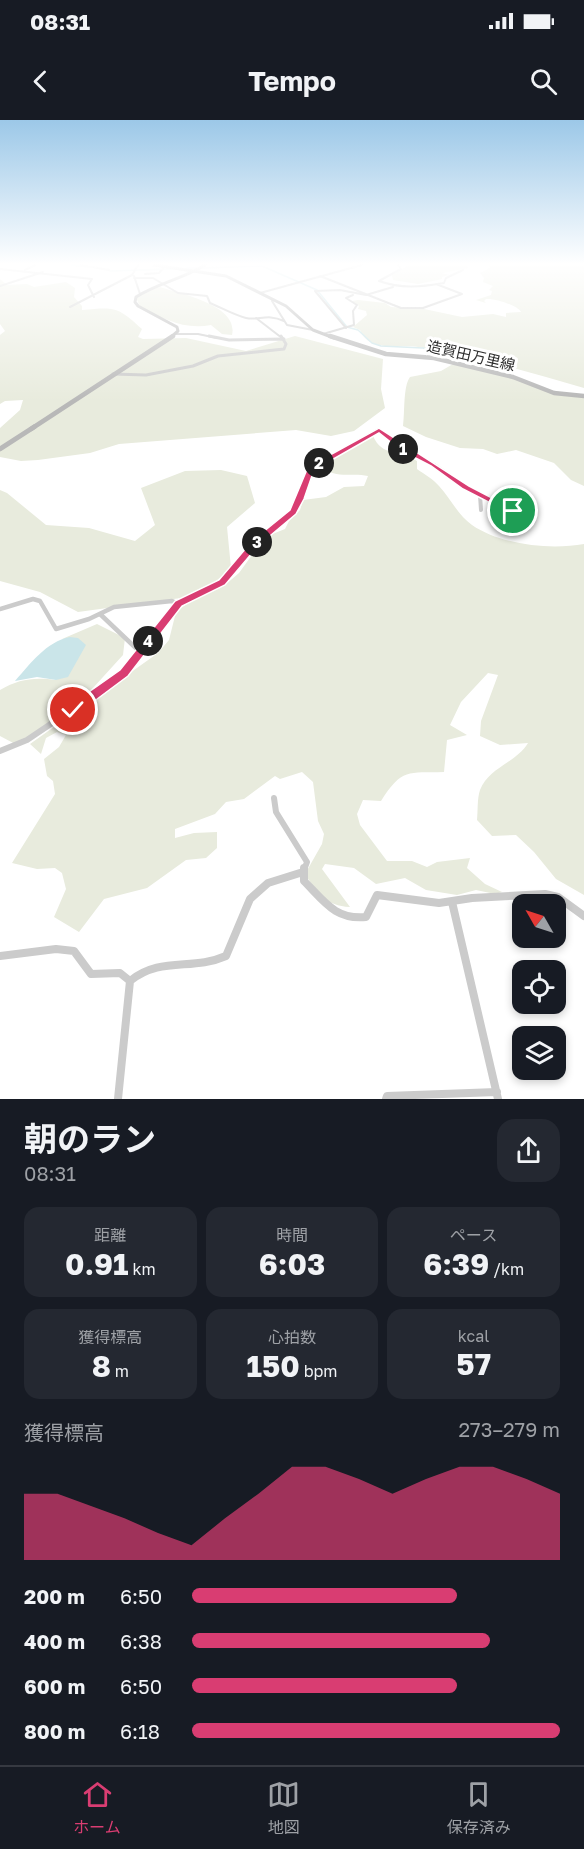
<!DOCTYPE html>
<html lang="ja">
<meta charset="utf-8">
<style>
:root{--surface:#171b24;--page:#242831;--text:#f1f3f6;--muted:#9ea1a6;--line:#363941;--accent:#d93d72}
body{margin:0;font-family:"Golos Text","Noto Sans JP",sans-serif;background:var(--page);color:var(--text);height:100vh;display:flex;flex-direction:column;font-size:22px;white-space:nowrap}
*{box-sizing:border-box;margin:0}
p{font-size:20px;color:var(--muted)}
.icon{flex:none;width:33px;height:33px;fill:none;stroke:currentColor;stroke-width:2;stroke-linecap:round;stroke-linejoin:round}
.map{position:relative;height:979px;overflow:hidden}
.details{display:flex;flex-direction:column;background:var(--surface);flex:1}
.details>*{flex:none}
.needle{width:39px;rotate:309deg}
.buttons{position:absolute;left:512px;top:774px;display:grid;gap:12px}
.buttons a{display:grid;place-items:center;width:54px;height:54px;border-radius:12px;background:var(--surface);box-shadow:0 3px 9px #0003;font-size:30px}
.pin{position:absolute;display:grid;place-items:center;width:51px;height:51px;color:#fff;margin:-26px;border:3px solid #fff;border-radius:50%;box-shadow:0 2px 6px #0007}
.km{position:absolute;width:30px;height:30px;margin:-15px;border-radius:50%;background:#222;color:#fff;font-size:16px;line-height:30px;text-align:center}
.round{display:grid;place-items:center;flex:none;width:63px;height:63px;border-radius:18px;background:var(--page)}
.overview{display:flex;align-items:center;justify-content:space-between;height:102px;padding:0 24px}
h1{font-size:33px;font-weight:700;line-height:45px}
.metrics{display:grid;grid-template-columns:repeat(3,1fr);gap:9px;height:102px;padding:6px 24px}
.metrics div{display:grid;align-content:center;border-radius:15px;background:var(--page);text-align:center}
.metrics b{font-size:30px;font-weight:700}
.metrics small{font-size:16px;font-weight:400}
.metrics p{font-size:16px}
.chart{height:168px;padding:12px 24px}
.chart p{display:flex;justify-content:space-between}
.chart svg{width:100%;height:108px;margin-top:6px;fill:var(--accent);opacity:.7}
ul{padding:0 24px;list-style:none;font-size:20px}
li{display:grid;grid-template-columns:96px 72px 1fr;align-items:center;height:45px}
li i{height:15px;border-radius:8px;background:var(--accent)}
.status{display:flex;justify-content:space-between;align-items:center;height:42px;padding:0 30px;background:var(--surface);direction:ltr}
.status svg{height:16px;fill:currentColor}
header{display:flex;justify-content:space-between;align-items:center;height:78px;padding:0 24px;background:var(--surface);font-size:27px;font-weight:700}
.tab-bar{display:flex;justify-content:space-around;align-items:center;height:84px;border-top:2px solid var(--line);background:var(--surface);font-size:16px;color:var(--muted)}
.tab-bar a{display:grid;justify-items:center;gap:3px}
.tab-bar .current{color:var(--accent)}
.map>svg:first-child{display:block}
.green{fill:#e8ebdd}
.water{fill:#cae5e9}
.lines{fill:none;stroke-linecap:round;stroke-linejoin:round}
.stream{stroke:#cae5e9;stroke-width:1.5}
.street-far5{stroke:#cbcbcb;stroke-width:2}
.street-far4{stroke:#cbcbcb;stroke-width:3}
.street-far3{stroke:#cbcbcb;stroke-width:4}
.street-far2{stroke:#cbcbcb;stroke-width:4.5}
.street-far1{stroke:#cbcbcb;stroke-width:6}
.street{stroke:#cbcbcb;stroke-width:8}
.secondary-far2{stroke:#b8b8b8;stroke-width:3}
.secondary-far1{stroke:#b8b8b8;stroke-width:4.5}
.secondary{stroke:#b8b8b8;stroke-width:5}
.route{fill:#d93d72;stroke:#fff;stroke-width:1.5}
.labels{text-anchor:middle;stroke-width:6;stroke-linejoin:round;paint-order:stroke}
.far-street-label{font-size:15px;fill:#2e2e2e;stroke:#fff}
</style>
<div class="status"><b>08:31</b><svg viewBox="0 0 49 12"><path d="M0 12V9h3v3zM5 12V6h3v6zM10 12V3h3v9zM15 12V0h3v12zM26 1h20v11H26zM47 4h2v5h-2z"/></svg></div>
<header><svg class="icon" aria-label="back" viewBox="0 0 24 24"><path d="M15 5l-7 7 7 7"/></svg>Tempo<svg class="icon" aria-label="search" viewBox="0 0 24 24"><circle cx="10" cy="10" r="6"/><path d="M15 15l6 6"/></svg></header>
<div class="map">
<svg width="584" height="979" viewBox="0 0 584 979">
<rect width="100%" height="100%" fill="#fff"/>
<!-- green -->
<path class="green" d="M409,145H466L468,148L442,153L449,155L442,157V159L418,164L393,160L392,155Z
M488,145H584V268C529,252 474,236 418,227C399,224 369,233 360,210L353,207L367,195L366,191L358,189L359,186L352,181L358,180L385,183L391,187L424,189L462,197L493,194L506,197V193L521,192C518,186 496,178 486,179L484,181L486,183L476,180L491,175L492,171L489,170L493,166L483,162L484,158L480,153L490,148Z
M0,159L7,165L27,164L34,167L66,162L75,168L74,177L82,186V190C115,187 117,186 142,209L138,217L143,219L186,218L246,231L295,216L383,239L381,269L385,288L354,311L331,316L296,310L119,324L90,333L38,340L21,341L0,337V308L20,290L23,280L5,281L0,284V215L5,211L0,204Z
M160,167C181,174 239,185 232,215L222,214L211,205C184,210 164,199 140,187L136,177L145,171Z
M453,244L512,258L554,274L584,277V366L571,360L554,343L516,330L497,334L483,329L460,328L426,317L403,306C405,293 403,266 410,257L441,251Z
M373,316C382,337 401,330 417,341V349C424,354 433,359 439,366C450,378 458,395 472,405C501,425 550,430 584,424V775L556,759L534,732L516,715L492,716L477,700C478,691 477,679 480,670C489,647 516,643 528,623L500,625L480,616L481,601L498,555L488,553L461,582L450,605L467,615L447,620L444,652C408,653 402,648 381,681L363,680L357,694L360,705L387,741H412L427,747L437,742L470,738L467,748L485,764L502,772L495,774L476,770L457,775L426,770L405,758L376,764L354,748L325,744L322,749L350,787C326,786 317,773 305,754L322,724L324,714L318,701L313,662L302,652L280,659L275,656L244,679L226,682L215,694L175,709V718L194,713L217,712V728L206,738L186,740L147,768L104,779L79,812L54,797L66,769L62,753L55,748L37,749L12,743L55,674L53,661L47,656L44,639L59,627L66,615L57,612L46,618L41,634L30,624L158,533L169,520L176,492L193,479L225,465L239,453L257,428L270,415L285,409L289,401L300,390L303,380L326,377L344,367L364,366L368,356C352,352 334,360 322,346Z
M221,350L247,356L255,383L227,407L231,448L215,462L181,478L78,492L40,472L0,461V370L7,373L46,405L89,408L135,421L155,405L141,368L185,351Z
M97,504L125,518L123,535L73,590L17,625L0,616V570C19,559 34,557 56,560L78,518L62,519Z"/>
<!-- water -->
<path class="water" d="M70,517L78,518L86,525L68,557L56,560L37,557L15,561C31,543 46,522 70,517Z"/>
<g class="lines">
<!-- stream -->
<path class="stream" d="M71,145L88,147
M187,148H197
M202,148L262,146L317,170L347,207L358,210L372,223L381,226L423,228L462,238
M110,151L172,149"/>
<!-- street-far5 -->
<path class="street-far5" d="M81,145L109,150
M398,145L401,149L379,161C401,169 421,167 444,163L446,158L463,150
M0,149L92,159L88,165L94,177
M25,150L35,145
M145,154L159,153L165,146
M134,156L140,174
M320,156L401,188H423L462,174L436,164
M134,158H153L178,173L207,176L210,183C222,188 234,195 246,198C259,201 267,193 284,201
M0,166L43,152
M315,171L340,170L366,175L393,167
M315,171L346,208
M260,173L362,145
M274,180L272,181L287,205L313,210
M70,187L132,155L138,145
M256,198L282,218
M176,214H198L217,218
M323,214L354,205L353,191L357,185L346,178L353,175"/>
<!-- street-far4 -->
<path class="street-far4" d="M209,216L229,220L284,219
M113,254L146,255L193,246L218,236L284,229L286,224L281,216"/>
<!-- street-far3 -->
<path class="street-far3" d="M480,375L481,390
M256,423L293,392L311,349L379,310L405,330L434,345L466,367L526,398"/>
<!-- street-far2 -->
<path class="street-far2" d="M0,489L33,479L40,481L56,509L89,499L114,487L172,481L178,484
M100,494L140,532
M105,568L116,560L178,484L222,462L258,422"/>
<!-- street-far1 -->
<path class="street-far1" d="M0,631L27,620L107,566
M274,678L276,692L307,742L304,750"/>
<!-- street -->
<path class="street" d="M304,748V761C324,781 335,800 366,797L377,775L439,783L472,778L545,774L558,777L584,796
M452,782L498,979
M0,836L56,829L74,831L91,854L120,853L130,861
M118,979L130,861C161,836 192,851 226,836L250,779L268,763L303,752
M386,979L387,976L497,972"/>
<!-- secondary-far2 -->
<path class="secondary-far2" d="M154,145L226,156L286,186L313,210L334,218
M170,218L178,211L177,207L138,186L135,182L136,177C157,163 183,159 205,145"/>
<!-- secondary-far1 -->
<path class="secondary-far1" d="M330,216L386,234L434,238L513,257L554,273L584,276
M31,309L173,216"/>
<!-- secondary -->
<path class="secondary" d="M0,329L34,307"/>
</g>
<!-- sky -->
<linearGradient id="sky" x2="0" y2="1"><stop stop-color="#9cc8e8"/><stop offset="0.51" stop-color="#fff"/><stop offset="1" stop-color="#fff" stop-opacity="0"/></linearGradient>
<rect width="584" height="282" fill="url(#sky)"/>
<!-- route -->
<path class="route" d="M379,308L469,366L517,391L510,393L463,369L431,346L402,331L379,313L314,350L304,379L296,394L258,426L225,465L182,486L128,556L77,594H69V586L120,550L175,481L219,460L252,421L290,390L308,347Z"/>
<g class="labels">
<!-- far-street labels -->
<g class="far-street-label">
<text transform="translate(471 236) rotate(13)" y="5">造賀田万里線</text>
</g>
</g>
</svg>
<div class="buttons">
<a><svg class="needle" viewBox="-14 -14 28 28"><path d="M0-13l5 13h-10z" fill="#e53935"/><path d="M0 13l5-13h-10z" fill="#9ea1a6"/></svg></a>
<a><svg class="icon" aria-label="locate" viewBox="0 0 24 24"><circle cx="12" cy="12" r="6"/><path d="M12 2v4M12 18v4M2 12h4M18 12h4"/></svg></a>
<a><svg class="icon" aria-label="layers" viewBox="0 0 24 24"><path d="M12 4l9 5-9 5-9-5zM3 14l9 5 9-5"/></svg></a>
</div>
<div class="pin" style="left:513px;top:391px;background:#1e9e55"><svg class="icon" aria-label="arrive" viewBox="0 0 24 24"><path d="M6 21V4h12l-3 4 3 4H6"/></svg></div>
<div class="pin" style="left:73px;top:590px;background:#d93025"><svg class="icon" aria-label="check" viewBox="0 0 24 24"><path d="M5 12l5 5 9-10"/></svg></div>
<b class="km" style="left:403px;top:329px">1</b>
<b class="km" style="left:319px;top:343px">2</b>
<b class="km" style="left:257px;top:422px">3</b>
<b class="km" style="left:148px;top:521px">4</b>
</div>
<section class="details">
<div class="overview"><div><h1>朝のラン</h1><p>08:31</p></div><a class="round"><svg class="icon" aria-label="share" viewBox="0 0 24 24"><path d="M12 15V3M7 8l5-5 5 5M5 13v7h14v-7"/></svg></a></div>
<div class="metrics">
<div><p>距離</p><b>0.91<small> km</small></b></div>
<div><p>時間</p><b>6:03</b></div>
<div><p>ペース</p><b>6:39<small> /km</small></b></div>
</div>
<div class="metrics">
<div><p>獲得標高</p><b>8<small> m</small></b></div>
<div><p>心拍数</p><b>150<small> bpm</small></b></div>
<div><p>kcal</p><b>57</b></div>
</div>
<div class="chart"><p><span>獲得標高</span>273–279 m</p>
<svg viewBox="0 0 160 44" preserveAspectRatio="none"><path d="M0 44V17L10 17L20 22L30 27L40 33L50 38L60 27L70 17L80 6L90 6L100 11L110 17L120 11L130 6L140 6L150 11L160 17V44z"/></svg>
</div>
<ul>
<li><b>200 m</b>6:50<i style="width:72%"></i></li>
<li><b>400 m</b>6:38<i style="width:81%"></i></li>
<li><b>600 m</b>6:50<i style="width:72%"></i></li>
<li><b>800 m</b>6:18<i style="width:100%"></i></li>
</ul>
</section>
<nav class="tab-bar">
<a class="current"><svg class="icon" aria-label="home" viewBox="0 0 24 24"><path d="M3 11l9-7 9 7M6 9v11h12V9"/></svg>ホーム</a>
<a><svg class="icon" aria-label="map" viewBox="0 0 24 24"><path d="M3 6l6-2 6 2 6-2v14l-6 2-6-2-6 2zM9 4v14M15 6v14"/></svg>地図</a>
<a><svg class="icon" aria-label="saved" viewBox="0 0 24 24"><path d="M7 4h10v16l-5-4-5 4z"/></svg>保存済み</a>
</nav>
